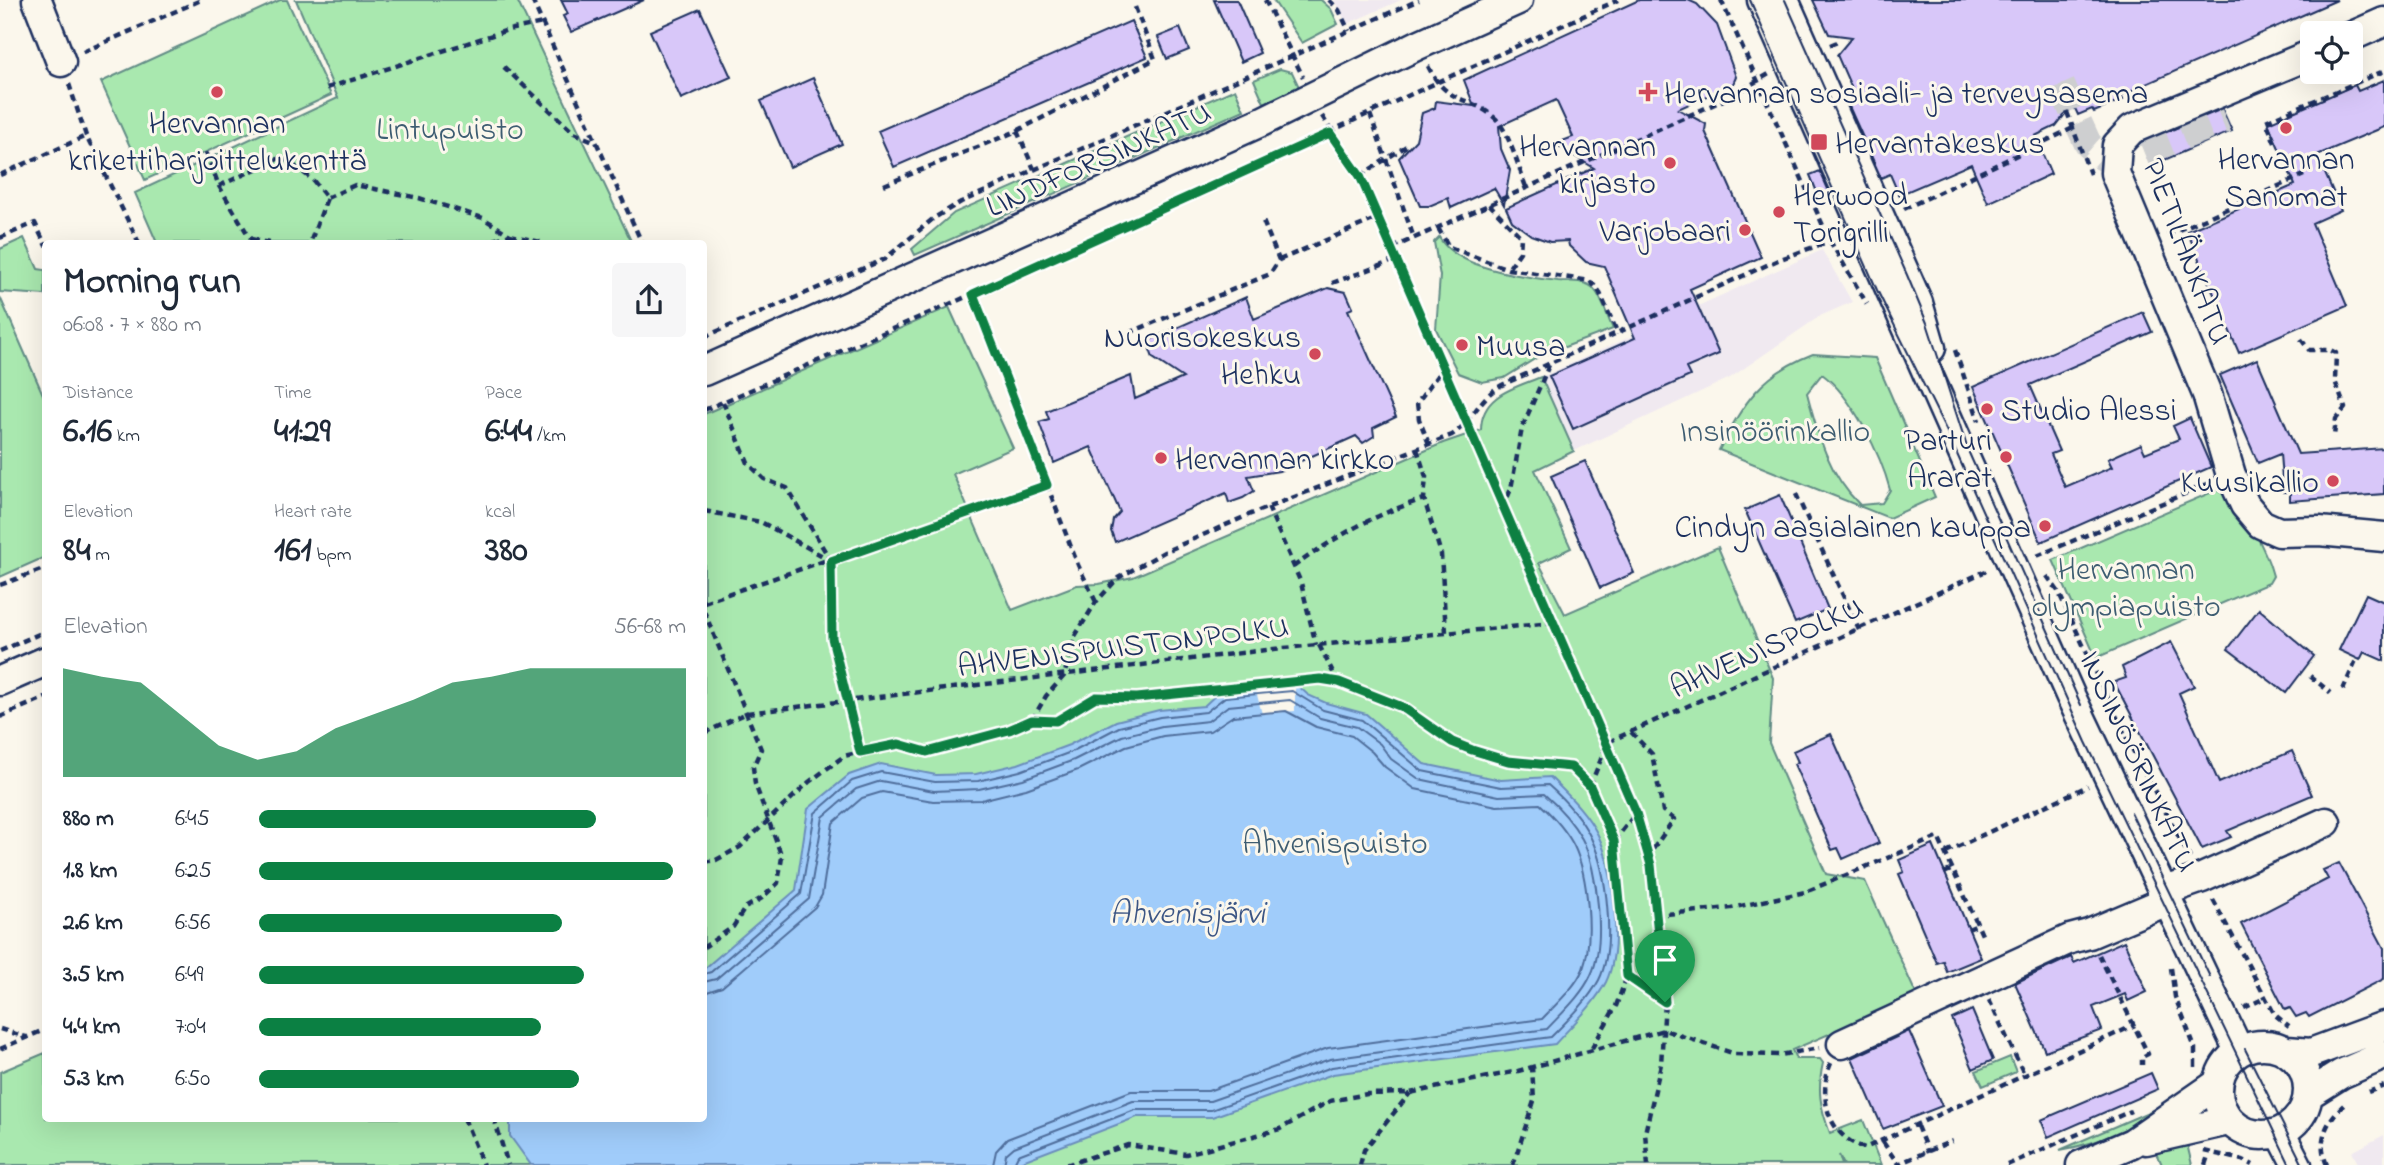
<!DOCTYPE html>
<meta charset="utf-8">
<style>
:root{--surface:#fff;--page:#f6f6f7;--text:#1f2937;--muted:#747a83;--accent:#0b8043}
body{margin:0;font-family:"Indie Flower",sans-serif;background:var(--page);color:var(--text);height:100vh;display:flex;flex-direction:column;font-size:26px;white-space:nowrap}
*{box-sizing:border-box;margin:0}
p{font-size:23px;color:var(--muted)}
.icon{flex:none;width:38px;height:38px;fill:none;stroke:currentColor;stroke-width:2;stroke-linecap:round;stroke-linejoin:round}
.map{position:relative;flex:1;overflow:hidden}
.panel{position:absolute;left:42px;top:240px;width:665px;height:882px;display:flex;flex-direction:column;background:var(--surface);border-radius:7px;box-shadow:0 7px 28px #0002}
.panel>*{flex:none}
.fabs{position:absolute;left:2300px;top:21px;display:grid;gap:14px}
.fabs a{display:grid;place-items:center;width:63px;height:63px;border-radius:7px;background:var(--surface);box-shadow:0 7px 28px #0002;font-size:35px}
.pin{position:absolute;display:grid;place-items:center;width:60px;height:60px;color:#fff;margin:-72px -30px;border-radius:50% 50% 50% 0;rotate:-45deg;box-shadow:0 0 7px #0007}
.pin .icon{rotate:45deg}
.round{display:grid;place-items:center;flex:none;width:74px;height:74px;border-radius:7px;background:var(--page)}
.headline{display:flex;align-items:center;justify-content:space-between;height:119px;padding:0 21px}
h1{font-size:38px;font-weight:800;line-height:52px}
.metrics{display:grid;grid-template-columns:repeat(3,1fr);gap:10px;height:119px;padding:7px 21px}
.metrics div{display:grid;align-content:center}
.metrics b{font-size:35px;font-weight:800}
.metrics small{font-size:19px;font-weight:400}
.metrics p{font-size:19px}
.chart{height:196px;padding:14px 21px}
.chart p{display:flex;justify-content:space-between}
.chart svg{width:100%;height:126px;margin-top:7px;fill:var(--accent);opacity:.7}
ul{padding:0 21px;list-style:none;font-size:23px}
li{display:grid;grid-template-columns:112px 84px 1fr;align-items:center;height:52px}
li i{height:18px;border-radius:9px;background:var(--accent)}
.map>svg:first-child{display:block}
.built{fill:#f0e9f0}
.green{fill:#a9e8af;stroke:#628c86;stroke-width:2;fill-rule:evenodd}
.water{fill:#a0ccfa;stroke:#6b8dbc;stroke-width:2}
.pier{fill:#fbf7ec}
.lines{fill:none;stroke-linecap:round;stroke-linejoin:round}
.shore{stroke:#506e9c;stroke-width:2}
.building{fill:#d8c7f9;stroke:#1b2f5e;stroke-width:2}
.minor-tunnel{stroke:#cecfd0;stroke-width:28;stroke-dasharray:28 14;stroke-linecap:butt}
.minor-casing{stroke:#1b2f5e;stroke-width:33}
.path{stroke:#1b2f5e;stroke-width:4.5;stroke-dasharray:7 5;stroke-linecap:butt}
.minor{stroke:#fbf7ec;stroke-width:28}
.tram{stroke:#1b2f5e;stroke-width:2}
.route-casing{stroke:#fff;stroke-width:14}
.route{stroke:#0b8043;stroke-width:9}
.poi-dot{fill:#d1495b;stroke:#fbf7ec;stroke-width:2.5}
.labels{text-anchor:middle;stroke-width:6;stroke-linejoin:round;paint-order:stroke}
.poi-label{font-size:32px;fill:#1b2f5e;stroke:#fbf7ec;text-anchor:start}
.park-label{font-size:32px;fill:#3e5d72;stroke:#fbf7ec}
.street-label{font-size:32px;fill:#1b2f5e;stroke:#fbf7ec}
.water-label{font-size:33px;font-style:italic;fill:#3c5685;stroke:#fbf7ec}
</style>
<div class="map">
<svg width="2384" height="1165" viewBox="0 0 2384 1165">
<rect width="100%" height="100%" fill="#fbf7ec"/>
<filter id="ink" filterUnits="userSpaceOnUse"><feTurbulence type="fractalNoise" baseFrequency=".0143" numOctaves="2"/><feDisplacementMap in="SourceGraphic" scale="14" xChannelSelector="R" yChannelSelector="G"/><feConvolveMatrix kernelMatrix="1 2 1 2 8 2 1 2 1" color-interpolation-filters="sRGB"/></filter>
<g filter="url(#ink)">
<!-- built -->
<path class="built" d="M1334,0H1401L1347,24Z
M1822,250L1852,302L1820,316L1730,378L1574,451L1541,377Z
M2384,1135V1165H2359L2352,1152Z"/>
<!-- green -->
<path class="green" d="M280,0H287L331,95L145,180L101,82Z
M296,0H517L632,243H157L135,193L338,98Z
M1273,0H1321L1331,9L1338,24L1302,43Z
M1280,69L1292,72L1299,87L1264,103L1254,80Z
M1235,89L1244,110L915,255L912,249L954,213Z
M1439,237C1456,269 1525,277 1558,281C1569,282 1587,280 1594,289C1603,299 1607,317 1613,329L1538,357L1504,378L1482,382L1458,373L1436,329L1440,276L1434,242Z
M24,238L38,269L45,270V295L0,292V249Z
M0,297L45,399V557L0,577Z
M949,307L1013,448L953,474L1012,610L1077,585L1099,584L1133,577L1443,443L1481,430C1481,395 1514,388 1541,377L1574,451L1535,470L1571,548L1539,563L1565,614L1718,547L1773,678L1769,743L1826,874L1865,881L1917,996L1792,1050L1796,1059H1820L1823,1063C1817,1090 1820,1107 1830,1133L1863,1120L1881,1165H1844L1839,1155L1842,1165H0V1072L45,1053L46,1118H704V414Z
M1813,354L1875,358L1935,497L1889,518L1719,450C1744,402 1761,374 1813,354ZM1822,374C1852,396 1881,455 1890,490L1882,503L1860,505C1828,474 1818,435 1807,393Z
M2219,489C2241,500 2267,552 2273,576L2269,583L2096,658L2053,560Z
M2010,1057L2016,1072L1983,1086L1976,1071Z
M2167,1104C2131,1130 2104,1142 2060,1150Z
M2187,1144L2192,1165H2162L2157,1153Z"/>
<!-- water -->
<path class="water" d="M1296,684L1308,695L1326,703L1366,714L1424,764L1501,780L1550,777C1568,795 1586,811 1598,835C1614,869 1623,947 1606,982C1594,1005 1572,1025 1555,1044L1333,1074L1212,1117H1137L1012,1165H531L510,1136V1118H704V969L796,890L808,809L849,775L881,764L936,775L976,774L1018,764L1069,745L1116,721L1159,710L1204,706L1221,690Z"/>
<!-- pier -->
<path class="pier" d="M1296,680L1303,685L1295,686V711L1262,714L1255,687L1226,690V686Z"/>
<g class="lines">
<!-- shore -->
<path class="shore" d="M704,974L711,972L801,894L815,813L852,781L881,772L935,782L978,781L1020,771L1071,752L1119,727L1160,717L1206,712L1225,697L1292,691L1323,710L1362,720L1422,771L1501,787L1548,785C1565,800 1581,817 1591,838C1607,871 1616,946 1599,980C1588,1001 1568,1020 1551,1037L1332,1067L1211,1110H1135L1018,1155L1013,1165
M704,982L716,979L809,899L823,817L856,789L881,781L934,791L979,789L1023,779L1074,760L1122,736L1162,726L1208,721L1228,706L1290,700L1320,718L1357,727L1380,744L1391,759L1419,779L1499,796L1544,794C1559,807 1572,821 1582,839C1598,869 1606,944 1591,975C1582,995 1562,1013 1547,1029L1330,1059L1210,1101H1133L1014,1147L1006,1154L1004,1165
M704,993L722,987L815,907L822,895L833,823L862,798L882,792L933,801L981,800L1026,789L1078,770L1126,746L1163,736L1210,731L1233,716L1286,711L1316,727L1352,736L1372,752L1385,767L1415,789L1497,806L1540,804C1554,817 1566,830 1574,846C1588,875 1594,939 1583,969C1575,988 1555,1005 1542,1019L1328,1048L1208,1091H1131L1007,1139L996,1151L993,1165"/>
</g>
<!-- building -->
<path class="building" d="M561,0H644L571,32L563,16L568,14Z
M1214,0H1237L1260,53L1241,62Z
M1639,0H1688L1697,4L1717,25L1736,77L1733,84L1678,109L1706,124L1705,131L1761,257L1690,289L1719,354L1686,368L1690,376L1573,429L1549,376L1635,338L1604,266L1586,262L1569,246L1568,241L1550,242L1531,235L1512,221L1506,208L1594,168L1555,144L1573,137L1556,100L1499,126L1501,149L1510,170L1504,205L1494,188L1451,208L1448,198L1429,206H1420L1399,158L1416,140L1422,113L1435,108L1436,101L1474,106L1464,80Z
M1813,0H2337L2121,95L2123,100L2094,112L2092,109L2078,115L2073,104L2056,126L2035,136L2051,174L1988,203L1971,164L1899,195L1890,174L1881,178L1843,93L1852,89L1837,55L1852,37L1829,34Z
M700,9L731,77L681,99L650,31Z
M1131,21L1147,57L894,167L878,131Z
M1180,28L1189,50L1167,59L1158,37Z
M813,78L842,144L790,167L761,101Z
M2384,80V127L2317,155L2341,210L2312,223L2347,306L2239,353L2187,231L2295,185L2268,123L2355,85L2358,91Z
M2222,109L2232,131L2155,164L2145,141Z
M1820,171L1832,198L1821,202L1810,175Z
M1328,288L1346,292L1353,308L1348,310L1396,417L1373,428L1374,436L1363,443L1356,436L1279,471L1248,476L1254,491L1243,498L1229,503L1226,493L1115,542L1111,531L1113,520L1120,512L1091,447L1054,463L1039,422L1049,419L1046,411L1131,376L1135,399L1183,378L1153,358L1147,341L1246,297L1254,319Z
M2143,312L2152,332L2030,385L2059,451L2051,454L2065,487L2112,467L2108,459L2141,444L2145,453L2179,439L2173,426L2190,418L2211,467L2041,542L1973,387Z
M2257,359L2298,454L2384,448V494L2290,501V492H2283L2280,454L2258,463L2220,375Z
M1585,461L1634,573L1600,588L1551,476Z
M1780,495L1828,609L1795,623L1745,510Z
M2366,594L2384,602V661L2364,652L2360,660L2339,650Z
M2259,609L2314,656L2286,693L2228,649Z
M2171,642L2194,686L2179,693L2219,783L2292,751L2312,795L2227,831L2231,837L2202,849L2114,682L2126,678L2122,667Z
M1831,734L1879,843L1843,859L1838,848L1832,850L1794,764L1798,762L1793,751Z
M1933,845L1981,958L1947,972L1943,961L1937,963L1899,874L1904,872L1899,860Z
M2339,863L2384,948V979L2309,1017L2306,1013L2296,1017L2290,1008L2285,1010L2241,924L2328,879L2323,870Z
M2124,941L2147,992L2128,1001L2125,994L2093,1007L2102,1030L2045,1051L2015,983L2071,957L2074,963Z
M1972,1010L1993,1060L1973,1069L1952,1019Z
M1909,1031L1942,1106L1883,1129L1852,1058Z
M2151,1073L2158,1089L2048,1137L2041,1120Z"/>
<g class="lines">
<!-- minor-tunnel -->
<path class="minor-tunnel" d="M2061,85L2088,144L2103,157L2133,156L2226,119"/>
<!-- minor casing -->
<g class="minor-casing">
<path id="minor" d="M37,0L61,62
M1762,0L2071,697L2239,1051
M1784,0L1918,303L1931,348
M2350,37L2384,22
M2312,54L2132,129L2117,145L2115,173L2207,394L2231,475L2245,505L2261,524L2279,532L2319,531L2384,537
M704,371L1261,122L1418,45L1518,0
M0,681L46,661
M2162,892L2202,878L2326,822
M1842,1044L2070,939L2089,934L2167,901
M2218 1090a45 45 0 1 1 90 0a45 45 0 1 1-90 0Z
M2287,1051L2311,1053L2384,1026
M2309,1094L2341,1074L2384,1055
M2280,1132L2297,1165
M2146,1140L2228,1121
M2081,1165L2132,1143L2217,1084"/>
</g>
<!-- path -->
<path class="path" d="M532,0L642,243
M1265,0L1303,77
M1329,0L1339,10L1349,31
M1721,0L1830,241L1867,304
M1830,45L1840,41
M83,52L201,0
M1428,66C1447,106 1468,94 1495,118C1508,129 1519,169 1526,187
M504,67L574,133L596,142
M69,84L86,136L139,243
M327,88L508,30L543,23
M2067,112L2090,174
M1370,114L1414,238
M1322,116L1360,176L1466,425L1608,742L1646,839L1665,1002L1661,1064L1645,1133L1648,1165
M1017,131L1034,169
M2275,143L2266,121L2384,71
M206,152L219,186L253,243
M0,175L86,136
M1360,176L1408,145
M884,185L1017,131L1155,59L1135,7
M219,186L282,157L312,179L327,198L310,243
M327,198L355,185L419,198L483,218L510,235L483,243
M1489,204L1521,237L1520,252L1508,269
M1904,209L2073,128
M1438,228L1449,247L1508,269L1590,281L1599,291L1618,334
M510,235L545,243
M2167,235L2304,175
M0,238L35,223L46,246
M251,239L269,243
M1392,248L1728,98L1769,74
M1279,260L1378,218
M1332,283L1396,260
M973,294L1078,565L1096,602
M1129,333L1270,274L1279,260L1263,221
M704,337L885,259L934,218L961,202L1419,0
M2301,339L2309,350H2330L2336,353L2335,381L2345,408L2336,419L2334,436
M1955,350L1979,421
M723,402L748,463L764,479L787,488L831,561L832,638L860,752
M704,410L973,294L1618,0
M1429,444L1419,419L1417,403L1442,369
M1417,449L1426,477L1424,499L1441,554L1446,632
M1796,494L1859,630
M1268,507L1301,583L1316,645
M1503,508L1511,489L1522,428L1549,365
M704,511L761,522L830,560
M2037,556L2210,483
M1293,567C1339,535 1370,516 1424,499
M2047,576L2058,591L2127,739L2190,858
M0,585L46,568
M704,602L1047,485
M704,611L761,749L753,767L755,784L782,857L778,883L762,898L745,908L733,927L704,947
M1319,645L1338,682
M0,651L46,631
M2310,676L2331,693
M2343,690L2356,660
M0,717L46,697
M1032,720L1046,696L1064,676L1075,636L1096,602L1118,578L1164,552L1251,514L1452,435C1473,421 1479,397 1502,385L1778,260L1830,241
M1631,732L1652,754L1663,811L1674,819L1649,855
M704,733L747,713L1274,649L1553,623
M1590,786L1608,742L1986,571
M1614,841L1636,813
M1946,852L2088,786
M704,862L716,860L740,847L809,782L844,756L899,744L927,753L1009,730L1032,720L1056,721L1096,697L1137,698L1320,679L1339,682L1402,707L1452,742L1472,750L1508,760L1571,767L1590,786L1614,841L1627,976L1616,1006L1592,1048
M1944,873L1953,869
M2213,900L2275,1015L2289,1026
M1655,915L1731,908L1805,892L1938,837L1983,937
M1968,929L1978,925
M2099,955L2148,1054L2142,1057V1065
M2171,968L2175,997L2195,1048V1070
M1627,976L1664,1001
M1989,1000L2025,1076
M2244,1008L2265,998
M0,1029L26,1037
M0,1049L46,1029
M1831,1063C1817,1096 1828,1137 1865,1148L2135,1025
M2368,1092L2384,1086
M464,1118L483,1165
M494,1118L508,1165
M1917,1126L1928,1153
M1883,1142L1898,1164L1952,1141
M2204,1151L2243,1160L2253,1165
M1066,1165L1128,1145L1186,1154L1280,1129L1330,1101L1367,1094L1410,1093L1518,1071L1664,1030L1735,1054L1780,1055L1819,1048
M1360,1165L1364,1150L1410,1093
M1513,1165L1534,1101L1532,1067
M2007,1165L2131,1111
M2205,1165L2209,1153
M2327,1165C2316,1140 2327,1119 2347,1102"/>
<!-- minor -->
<use href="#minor" class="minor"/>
<!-- tram -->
<path class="tram" d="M1750,0L1877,290L1948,434L2086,742L2290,1165
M1785,0L1907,275L1927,323L1969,453L2081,705
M2131,813L2210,977
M2245,1049L2303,1165"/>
</g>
</g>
<g class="lines" filter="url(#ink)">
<!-- route casing -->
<g class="route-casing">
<path id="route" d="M1330,133L1360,176L1636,813L1651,865L1665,1002L1627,976L1614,841L1590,786L1571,767L1508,761L1472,750L1452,742L1402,707L1339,682L1320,679L1137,698L1096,697L1056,721L1032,720L1009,730L927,752L899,744L860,752L832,638L831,561L1047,485L973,294Z"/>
</g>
<!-- route -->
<use href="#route" class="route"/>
</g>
<!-- markers -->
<g class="poi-dot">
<circle cx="217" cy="92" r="7"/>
<path d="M1644.5 81.5h7v7h7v7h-7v7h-7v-7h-7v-7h7z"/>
<circle cx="2286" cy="128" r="7"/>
<rect x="1810" y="133" width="18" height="18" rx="3.5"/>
<circle cx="1670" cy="163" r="7"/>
<circle cx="1779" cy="212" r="7"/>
<circle cx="1745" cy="230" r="7"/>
<circle cx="1462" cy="345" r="7"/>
<circle cx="1315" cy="354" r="7"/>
<circle cx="1987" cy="409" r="7"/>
<circle cx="2006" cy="457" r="7"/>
<circle cx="1161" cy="458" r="7"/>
<circle cx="2333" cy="481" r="7"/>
<circle cx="2045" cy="526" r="7"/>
</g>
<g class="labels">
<!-- poi labels -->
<g class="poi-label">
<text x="1664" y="103">Hervannan sosiaali- ja terveysasema</text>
<text x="217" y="133" text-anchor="middle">Hervannan<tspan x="217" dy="37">krikettiharjoittelukenttä</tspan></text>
<text x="1835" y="153">Hervantakeskus</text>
<text x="1656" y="156" text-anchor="end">Hervannan<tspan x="1656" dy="37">kirjasto</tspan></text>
<text x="2286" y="169" text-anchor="middle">Hervannan<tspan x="2286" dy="37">Sanomat</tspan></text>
<text x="1793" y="205">Herwood<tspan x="1793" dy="37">Torigrilli</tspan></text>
<text x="1731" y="241" text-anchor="end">Varjobaari</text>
<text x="1301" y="347" text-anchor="end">Nuorisokeskus<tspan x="1301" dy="37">Hehku</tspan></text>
<text x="1476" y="356">Muusa</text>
<text x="2001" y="420">Studio Alessi</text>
<text x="1992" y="450" text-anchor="end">Parturi<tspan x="1992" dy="37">Ararat</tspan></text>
<text x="1175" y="469">Hervannan kirkko</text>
<text x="2319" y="492" text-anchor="end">Kuusikallio</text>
<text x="2031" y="537" text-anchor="end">Cindyn aasialainen kauppa</text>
</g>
<!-- park labels -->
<g class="park-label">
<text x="450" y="139">Lintupuisto</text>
<text x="1775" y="441">Insinöörinkallio</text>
<text x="2126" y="579">Hervannan<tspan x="2126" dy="37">olympiapuisto</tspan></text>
<text x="1335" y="853">Ahvenispuisto</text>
</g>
<!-- street labels -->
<g class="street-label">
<text transform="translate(1098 158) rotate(-24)" y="11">LINDFORSINKATU</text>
<text transform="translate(2188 251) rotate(69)" y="11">PIETILÄNKATU</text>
<text transform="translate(1123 645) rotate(-7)" y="11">AHVENISPUISTONPOLKU</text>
<text transform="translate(1766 646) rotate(-24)" y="11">AHVENISPOLKU</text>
<text transform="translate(2140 761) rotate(65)" y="11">INSINÖÖRINKATU</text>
</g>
<!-- water labels -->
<g class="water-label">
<text x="1187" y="923">Ahvenisjärvi</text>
</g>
</g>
</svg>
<div class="fabs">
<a><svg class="icon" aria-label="locate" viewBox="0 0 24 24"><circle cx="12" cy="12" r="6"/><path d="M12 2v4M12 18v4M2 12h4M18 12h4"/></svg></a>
</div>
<div class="pin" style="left:1665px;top:1002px;background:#1e9e55"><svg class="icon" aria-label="arrive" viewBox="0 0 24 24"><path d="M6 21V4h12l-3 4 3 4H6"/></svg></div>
<section class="panel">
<div class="headline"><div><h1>Morning run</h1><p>06:08 · 7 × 880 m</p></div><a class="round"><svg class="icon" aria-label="share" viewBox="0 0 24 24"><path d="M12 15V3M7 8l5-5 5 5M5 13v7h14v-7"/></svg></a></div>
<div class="metrics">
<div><p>Distance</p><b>6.16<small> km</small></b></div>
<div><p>Time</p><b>41:29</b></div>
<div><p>Pace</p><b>6:44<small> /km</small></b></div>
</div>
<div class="metrics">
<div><p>Elevation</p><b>84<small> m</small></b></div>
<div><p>Heart rate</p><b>161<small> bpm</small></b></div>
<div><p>kcal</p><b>380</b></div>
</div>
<div class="chart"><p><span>Elevation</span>56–68 m</p>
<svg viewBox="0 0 160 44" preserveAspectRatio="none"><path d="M0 44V6L10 9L20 11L30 22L40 33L50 38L60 35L70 27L80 22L90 17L100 11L110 9L120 6L130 6L140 6L150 6L160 6V44z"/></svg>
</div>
<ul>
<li><b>880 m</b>6:45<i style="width:79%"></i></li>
<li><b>1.8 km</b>6:25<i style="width:97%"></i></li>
<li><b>2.6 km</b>6:56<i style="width:71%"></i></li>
<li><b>3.5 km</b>6:49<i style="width:76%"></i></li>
<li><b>4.4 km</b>7:04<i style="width:66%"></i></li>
<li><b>5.3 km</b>6:50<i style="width:75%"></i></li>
</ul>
</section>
</div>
